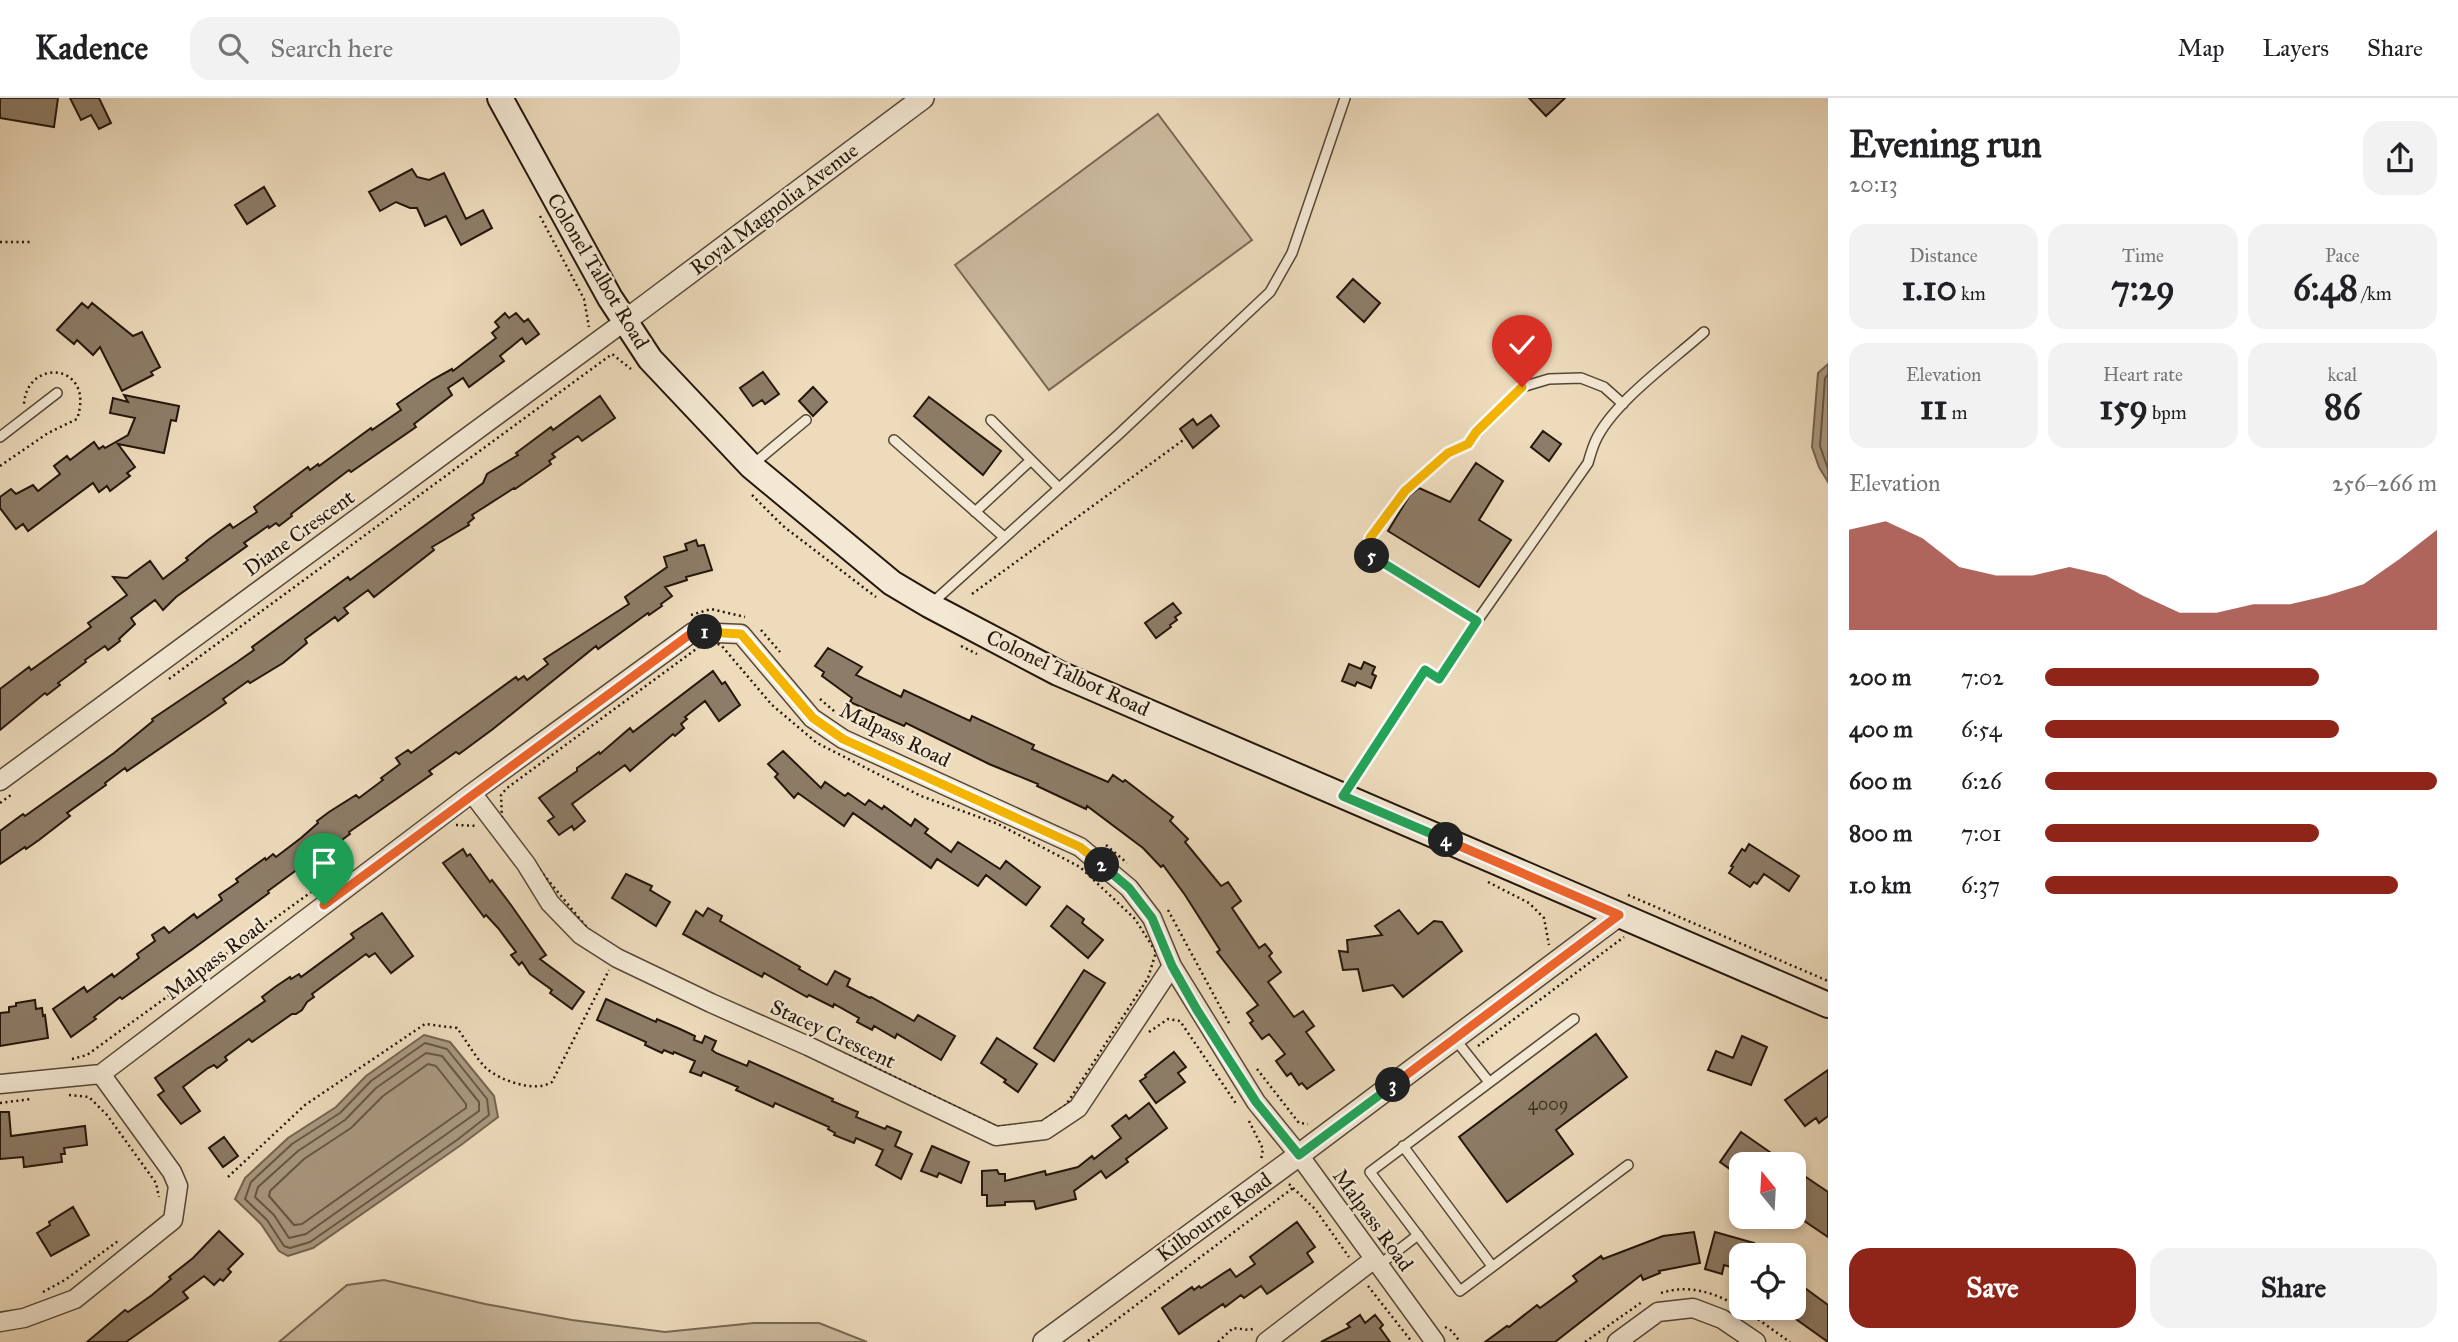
<!DOCTYPE html>
<meta charset="utf-8">
<style>
:root{--surface:#fff;--page:#f2f2f2;--text:#202124;--muted:#757577;--line:#e0e0e0;--accent:#8f2418}
body{margin:0;font-family:"IM FELL Great Primer",serif;background:var(--page);color:var(--text);height:100vh;display:flex;flex-direction:column;font-size:26px;white-space:nowrap}
*{box-sizing:border-box;margin:0}
p{font-size:23px;color:var(--muted)}
.icon{flex:none;width:38px;height:38px;fill:none;stroke:currentColor;stroke-width:2;stroke-linecap:round;stroke-linejoin:round}
.map{position:relative;flex:1;overflow:hidden}
.panel{display:flex;flex-direction:column;background:var(--surface);width:630px}
.panel>*{flex:none}
.needle{width:46px;rotate:342deg}
.tools{position:absolute;left:1729px;top:1054px;display:grid;gap:14px}
.tools a{display:grid;place-items:center;width:77px;height:77px;border-radius:14px;background:var(--surface);box-shadow:0 4px 10px #0003;font-size:35px}
.pin{position:absolute;display:grid;place-items:center;width:60px;height:60px;color:#fff;margin:-72px -30px;border-radius:50% 50% 50% 0;rotate:-45deg;box-shadow:0 0 7px #0007}
.pin .icon{rotate:45deg}
.km{position:absolute;width:35px;height:35px;margin:-18px;border-radius:50%;background:#222;color:#fff;font-size:19px;line-height:35px;text-align:center}
.round{display:grid;place-items:center;flex:none;width:74px;height:74px;border-radius:21px;background:var(--page)}
.headline{display:flex;align-items:center;justify-content:space-between;height:119px;padding:0 21px}
h1{font-size:38px;font-weight:700;line-height:52px}
.metrics{display:grid;grid-template-columns:repeat(3,1fr);gap:10px;height:119px;padding:7px 21px}
.metrics div{display:grid;align-content:center;border-radius:18px;background:var(--page);text-align:center}
.metrics b{font-size:35px;font-weight:700}
.metrics small{font-size:19px;font-weight:400}
.metrics p{font-size:19px}
.chart{height:196px;padding:14px 21px}
.chart p{display:flex;justify-content:space-between}
.chart svg{width:100%;height:126px;margin-top:7px;fill:var(--accent);opacity:.7}
.primary-button{display:flex;gap:14px;margin-top:auto;padding:14px 21px}
.primary-button a{flex:1;height:80px;border-radius:21px;background:var(--accent);color:#fff;font-size:28px;font-weight:700;line-height:80px;text-align:center}
.primary-button a+a{background:var(--page);color:var(--text)}
ul{padding:0 21px;list-style:none;font-size:23px}
li{display:grid;grid-template-columns:112px 84px 1fr;align-items:center;height:52px}
li i{height:18px;border-radius:9px;background:var(--accent)}
header{display:flex;align-items:center;gap:42px;box-sizing:border-box;height:98px;padding:0 35px;background:var(--surface);border-bottom:2px solid var(--line)}
header strong{font-size:33px}
nav{display:flex;gap:38px;margin-inline-start:auto;font-size:24px}
.search{width:490px;height:63px;background:var(--page);display:flex;align-items:center;gap:18px;box-sizing:border-box;padding:0 24px;border-radius:21px;color:var(--muted);font-size:26px}
main{display:flex;flex:1;min-height:0}
.map>svg:first-child{display:block}
.green{fill:#cbba9e;stroke:#786854;stroke-width:2}
.water{fill:#a9987f;stroke:#746450;stroke-width:2}
.lines{fill:none;stroke-linecap:round;stroke-linejoin:round}
.shore{stroke:#665744;stroke-width:2}
.building{fill:#8d7c67;stroke:#24160a;stroke-width:2}
.service-casing{stroke:#564736;stroke-width:12}
.minor-casing{stroke:#564736;stroke-width:21}
.tertiary-casing{stroke:#564736;stroke-width:24}
.secondary-casing{stroke:#24160a;stroke-width:28}
.path{stroke:#24160a;stroke-width:2.5;stroke-dasharray:2 3.5;stroke-linecap:butt}
.service{stroke:#f3e8d3;stroke-width:9}
.minor{stroke:#f3e8d3;stroke-width:18}
.tertiary{stroke:#f3e8d3;stroke-width:21}
.secondary{stroke:#f3e8d3;stroke-width:24}
.split-1-casing{stroke:#fff;stroke-width:14}
.split-2-casing{stroke:#fff;stroke-width:14}
.split-3-casing{stroke:#fff;stroke-width:14}
.split-4-casing{stroke:#fff;stroke-width:14}
.split-5-casing{stroke:#fff;stroke-width:14}
.split-6-casing{stroke:#fff;stroke-width:14}
.split-1{stroke:#f0652b;stroke-width:9}
.split-2{stroke:#f5b400;stroke-width:9}
.split-3{stroke:#22a559;stroke-width:9}
.split-4{stroke:#f0652b;stroke-width:9}
.split-5{stroke:#22a559;stroke-width:9}
.split-6{stroke:#f5b400;stroke-width:9}
.labels{text-anchor:middle;stroke-width:5;stroke-linejoin:round;paint-order:stroke}
.number-label{font-size:18px;fill:#3e3021}
.street-label{font-size:21px;fill:#24160a;stroke:#f3e8d3}
</style>
<header>
<strong>Kadence</strong>
<div class="search"><svg class="icon" aria-label="search" viewBox="0 0 24 24"><circle cx="10" cy="10" r="6"/><path d="M15 15l6 6"/></svg>Search here</div>
<nav><a>Map</a><a>Layers</a><a>Share</a></nav>
</header>
<main>
<div class="map">
<svg width="1828" height="1244" viewBox="0 0 1828 1244">
<rect width="100%" height="100%" fill="#eddbbc"/>
<filter id="stains"><feTurbulence type="fractalNoise" baseFrequency=".00286" numOctaves="4"/><feColorMatrix values="0 0 0 0 .2 0 0 0 0 .09 0 0 0 0 .02 0 0 0 .5 -.17"/></filter>
<radialGradient id="worn" r=".72"><stop offset=".6" stop-color="#630" stop-opacity="0"/><stop offset="1" stop-color="#630" stop-opacity=".3"/></radialGradient>
<!-- green -->
<path class="green" d="M1158,16L1252,142L1049,292L955,167Z
M384,1182L485,1206L572,1222L665,1234L754,1225H819L867,1244H279L347,1187Z"/>
<!-- water -->
<path class="water" d="M1828,266V384L1819,369L1812,349L1818,275Z
M424,937L450,944L494,998L498,1019L461,1047L313,1150L288,1158L279,1153L261,1126L235,1101L245,1080L288,1040L336,1009L366,978Z"/>
<g class="lines">
<!-- shore -->
<path class="shore" d="M1828,276L1825,280L1820,348L1828,371
M425,945L447,951L487,1001L489,1017L457,1042L310,1144L290,1150L284,1148L267,1122L245,1101L251,1084L292,1046L340,1015L371,983Z
M426,955L442,958L479,1004V1013L306,1136L289,1140L274,1117L255,1099L258,1089L298,1053L345,1022L376,990Z
M428,966L436,968L466,1006V1010L302,1126L294,1127L269,1098L270,1093L304,1061L351,1030L383,998Z"/>
</g>
<!-- building -->
<path class="building" d="M0,0H58L54,29L0,20Z
M70,0H99L111,25L99,31L91,17L81,22Z
M1529,0H1565L1546,18Z
M412,71L417,79L429,82L444,75L466,121L483,112L492,130L461,147L446,118L425,128L417,110H410L396,104L380,113L369,94Z
M264,89L275,108L247,126L235,107Z
M1353,181L1380,205L1364,224L1337,199Z
M82,205L88,210L92,205L133,238L142,234L160,269L151,274L153,277L122,293L100,249L93,257L77,242L74,246L57,232Z
M505,215L509,220L516,215L524,224L528,221L539,236L526,246L522,240L500,258L504,263L469,289L463,280L448,290L452,297L414,326L416,329L351,374L349,372L291,416L292,418L279,428L276,425L269,430L268,428L244,445L247,448L176,499L163,512L155,502L131,520L135,526L119,541L120,543L108,552L105,548L85,562L86,564L58,585L60,587L47,597L45,595L0,632V591L29,569L31,572L91,529L88,525L127,497L113,479L127,480L150,463L163,481L188,462L186,460L208,442L230,426L233,430L257,414L254,409L308,369L310,372L318,366L319,368L371,330L372,332L401,312L397,306L432,282L452,271L453,273L496,240L492,235L499,229L495,224Z
M763,274L779,296L765,306L762,302L753,308L740,290Z
M813,289L827,304L813,318L799,303Z
M124,297L179,308L176,323L171,322L164,355L118,346L135,369L127,375L130,378L110,393L107,388L99,394L93,385L28,433L23,426L16,431L0,410V399L11,391L16,396L33,387L38,393L60,376L54,368L67,358L70,362L94,344L99,351L103,348L105,350L128,337L135,320L110,315L113,300L128,304Z
M600,298L615,320L582,343L578,338L552,356L555,359L549,363L551,366L515,391L514,390L472,417L474,420L468,425L469,427L432,449L434,452L374,499L368,492L344,510L348,515L338,523L335,519L305,541L307,545L283,565L250,585L248,583L223,601L226,605L209,617L127,673L125,670L105,685L106,687L67,715L70,718L39,742L26,751L25,749L0,766V733L23,716L25,718L114,655L153,623L152,621L237,564L254,552L252,549L348,479L350,482L483,385L487,376L518,357L516,355L551,329L553,332Z
M929,299L1001,353L983,377L914,318Z
M1211,317L1219,328L1193,350L1180,331L1193,321L1197,327Z
M1543,333L1561,346L1549,363L1531,349Z
M1476,365L1503,383L1479,422L1511,442L1479,489L1388,433L1410,397L1419,390L1450,404Z
M696,442L698,448L704,447L712,472L686,479L687,482L665,489L672,498L661,506L662,508L649,517L648,515L598,551L596,548L493,631L459,656L456,654L429,673L432,676L349,734L350,736L323,756L321,754L268,793L269,795L194,850L122,901L120,899L94,919L96,921L71,939L53,911L84,889L87,894L112,876L114,879L139,860L137,856L155,843L152,837L164,829L169,835L194,816L197,820L222,802L219,797L238,784L236,781L265,760L266,762L273,756L276,759L301,740L318,725L317,723L329,714L356,697L359,700L383,682L381,680L400,666L396,660L408,652L411,655L516,579L518,582L524,578L527,582L548,566L544,561L629,506L625,499L667,469L664,459L687,452L685,446Z
M1173,505L1181,515L1175,519L1177,522L1170,527L1171,529L1156,540L1145,525Z
M828,550L862,569L856,577L901,599L904,592L970,623L972,618L1034,647L1032,651L1108,684L1113,677L1123,684L1125,682L1173,719L1170,723L1188,741L1185,744L1221,788L1228,784L1241,803L1232,810L1259,850L1265,846L1272,855L1269,858L1281,874L1268,884L1294,919L1303,913L1314,928L1306,934L1334,972L1307,991L1302,985L1299,987L1291,975L1287,978L1276,963L1285,956L1269,936L1262,941L1250,925L1253,923L1247,915L1258,907L1217,854L1220,852L1185,797L1163,767L1161,769L1143,750L1087,708L1086,711L1037,688L1038,686L989,666L906,625L904,628L850,604L852,600L822,578L824,574L815,568Z
M1364,564L1375,569L1372,576L1376,578L1371,590L1357,584L1355,588L1342,583L1349,566L1361,571Z
M713,573L722,586L725,584L740,607L719,623L705,603L685,619L687,621L681,626L684,630L675,638L673,636L630,673L625,667L572,706L585,723L574,732L572,728L559,737L548,723L554,719L539,700L577,673V670L599,654L600,656L630,630L633,634Z
M783,653L821,690L825,684L845,698L848,695L865,707L869,702L882,711L884,708L911,728L915,721L928,731L925,735L951,754L958,744L1000,771L1006,763L1040,789L1026,807L986,777L978,788L937,761L931,770L853,715L844,728L798,695L794,700L775,679L778,676L768,666Z
M1749,746L1799,778L1789,793L1764,776L1757,786L1754,784L1750,789L1729,775L1733,769L1731,768L1742,751L1745,753Z
M463,751L467,758L470,756L490,784L492,782L511,807L546,857L540,861L584,894L572,911L550,895L552,892L530,876L522,864L519,867L511,857L516,854L498,830L486,817L484,819L443,765Z
M626,776L652,788L650,792L670,804L656,828L612,800Z
M1067,808L1084,821L1082,825L1103,842L1088,860L1051,828Z
M708,810L722,818L720,823L800,869L799,871L827,887L835,873L850,881L847,888L870,900L871,899L914,923L918,917L955,938L941,962L897,936L895,940L874,928L872,932L857,924L859,920L834,906L833,909L809,897L807,899L764,875L762,879L683,836L696,813L703,818Z
M1399,812L1418,836L1434,823L1442,824L1462,853L1403,899L1393,887L1363,893L1358,871L1343,872L1339,853L1348,854L1347,842L1382,837L1375,828Z
M382,815L413,858L391,875L375,855L369,859L366,856L312,896L314,899L307,904L302,912L296,916H292L252,944L249,941L225,959L227,962L217,970L214,967L208,970L183,989L200,1013L181,1026L158,997L164,993L155,980L265,903L262,899L275,889L290,879L291,881L299,876L301,879L354,840L351,836Z
M1084,872L1105,885L1054,963L1034,950Z
M606,901L656,924L657,921L680,931L695,938L694,942L702,945L705,938L716,943L712,952L716,955L747,968L749,963L833,1001L832,1003L858,1014L856,1019L885,1031L887,1028L901,1034L895,1048L912,1056L901,1081L876,1067L883,1052L856,1040L854,1045L834,1037L835,1035L828,1031L829,1029L775,1005L773,1009L736,992L738,989L703,974L701,978L690,974L695,963L674,954L673,956L664,952L662,955L645,947L646,944L597,922Z
M35,902L36,911L42,910L43,918L45,917L48,940L0,948V915L9,914V909L16,908V905Z
M1596,936L1627,979L1556,1032L1573,1056L1507,1104L1459,1039Z
M1742,938L1767,949L1751,987L1708,972L1716,953L1733,960Z
M997,940L1037,966L1018,994L1004,984L1006,982L981,965Z
M1174,954L1186,969L1178,975L1185,984L1156,1005L1140,983L1146,979L1145,977Z
M1828,972V1018L1819,1025L1816,1020L1805,1028L1785,1002Z
M1149,1005L1167,1030L1126,1061L1128,1064L1106,1080L1101,1073L1074,1093L1076,1101L1036,1111L1034,1103L1005,1104V1107L987,1108V1097H982V1073L997,1072L999,1076H1005V1083L1045,1073L1046,1077L1078,1069L1092,1058L1094,1061L1121,1040L1112,1028L1126,1017L1129,1021Z
M0,1014H9L11,1038L85,1028L87,1047L64,1050L65,1056H61L62,1064L24,1069L23,1059L0,1061Z
M1741,1034L1787,1066H1741V1079L1720,1064Z
M224,1039L238,1058L223,1069L209,1050Z
M932,1048L969,1064L961,1085L939,1075L937,1079L921,1073Z
M1794,1071L1828,1094V1139L1794,1116Z
M73,1109L89,1137L51,1158L37,1135L50,1127L49,1124Z
M1297,1124L1315,1149L1307,1155L1313,1164L1267,1196L1261,1188L1244,1200L1241,1197L1225,1209L1223,1206L1179,1236L1162,1210L1192,1189L1194,1192L1199,1188L1201,1190L1230,1171L1236,1179L1255,1166L1250,1159Z
M219,1133L243,1156L228,1171L231,1174L223,1183L220,1181L214,1187L204,1178L183,1194L188,1200L126,1244H87L125,1212L128,1214L152,1197L171,1181L169,1179L193,1160Z
M1694,1134L1700,1165L1659,1173L1660,1175L1643,1182L1641,1177L1555,1244H1485L1507,1228L1509,1229L1537,1207L1540,1210L1577,1183L1573,1178L1601,1158L1603,1161L1663,1138Z
M1715,1134L1754,1145L1751,1157H1741V1172L1724,1167L1722,1176L1705,1171Z
M1794,1182L1828,1207V1244L1779,1209H1794Z
M1360,1217L1365,1225L1375,1217L1383,1227L1380,1230L1390,1244H1321L1350,1229L1347,1226Z"/>
<g class="lines">
<!-- service casing -->
<g class="service-casing">
<path id="service" d="M991,322L1059,390
M0,339L57,295
M894,342L1004,439
M752,367L806,322
M975,414L1031,362
M931,506L1119,336L1270,194L1292,155L1345,0
M1477,523L1588,365C1590,358 1592,351 1595,344C1612,305 1672,263 1704,234
M1344,696L1425,572L1439,581L1477,523L1369,455L1370,440L1405,393L1448,355L1468,346L1477,334L1522,289L1549,281L1581,280L1604,289L1623,306
M1574,921L1370,1074L1460,1193L1628,1067
M1455,941L1489,984
M1403,1048L1492,1168
M1379,1167L1418,1137"/>
</g>
<!-- minor casing -->
<g class="minor-casing">
<path id="minor" d="M0,683L625,223
M472,695L526,766L550,805L581,837L617,860L711,905L808,948L996,1038L1045,1032L1078,1010L1172,868
M0,986L101,976L472,695L693,534L741,536L812,620L843,641L1080,749L1129,790L1152,820L1172,868L1256,1004L1299,1057L1435,1244
M0,1224L24,1220L75,1201L173,1122L178,1088L172,1074L101,976
M1266,1244L1373,1162
M1617,1244L1658,1214L1693,1210L1722,1221L1756,1244"/>
</g>
<!-- tertiary casing -->
<g class="tertiary-casing">
<path id="tertiary" d="M625,223L923,0
M1044,1244L1299,1057L1619,817"/>
</g>
<!-- secondary casing -->
<g class="secondary-casing">
<path id="secondary" d="M500,0L610,200L650,261L751,368L892,485L929,507L1058,575L1828,907"/>
</g>
<!-- path -->
<path class="path" d="M540,118L584,201L589,229
M0,144H30
M0,368L48,335L77,321C96,265 27,259 24,306
M752,397L783,428L876,499
M972,496L1186,340
M691,517L711,511L745,519
M761,532L780,554
M707,543L721,547L772,607L817,645L921,698L998,726L1080,769L1135,821L1156,854L1148,880L1066,1007L1040,1025L997,1029L862,963L802,940L640,865L598,843L520,748L502,721L501,697L507,690Z
M961,548L977,556
M169,581L612,256L631,271
M820,601L834,613
M839,616L854,626
M0,705L11,697
M456,727L478,728
M1106,747L1127,765
M1488,784L1529,805L1544,820L1549,847
M1628,797L1828,883
M1168,812L1230,927
M1149,934L1168,921L1180,923L1237,1007
M1478,948L1624,839
M72,961L87,957L318,789
M1257,971L1299,1025L1308,1026
M69,997L89,999L107,1017L156,1085L159,1099
M0,1005L31,1001
M1249,1023L1263,1051L1261,1062
M228,1079L305,1007L425,926L457,930C466,942 475,959 486,970C501,983 535,995 552,984L609,872
M1289,1086L1315,1111L1349,1159
M1368,1188L1412,1244
M43,1194L65,1182L118,1143
M1661,1195C1710,1179 1752,1218 1790,1244
M1445,1229L1452,1233L1460,1244
M1088,1243L1293,1090
M1218,1244L1233,1230L1249,1232L1256,1230
M1585,1244L1642,1204"/>
<!-- service -->
<use href="#service" class="service"/>
<!-- minor -->
<use href="#minor" class="minor"/>
<!-- tertiary -->
<use href="#tertiary" class="tertiary"/>
<!-- secondary -->
<use href="#secondary" class="secondary"/>
</g>
<g class="lines">
<!-- split-1 casing -->
<g class="split-1-casing">
<path id="split-1" d="M324,807L693,534H705"/>
</g>
<!-- split-2 casing -->
<g class="split-2-casing">
<path id="split-2" d="M705,534L741,536L813,620L843,641L1080,749L1102,767"/>
</g>
<!-- split-3 casing -->
<g class="split-3-casing">
<path id="split-3" d="M1102,767L1129,790L1152,820L1172,868L1197,912L1256,1004L1299,1057L1393,987"/>
</g>
<!-- split-4 casing -->
<g class="split-4-casing">
<path id="split-4" d="M1393,987L1619,817L1446,742"/>
</g>
<!-- split-5 casing -->
<g class="split-5-casing">
<path id="split-5" d="M1372,458L1477,523L1439,581L1425,572L1343,698L1446,742"/>
</g>
<!-- split-6 casing -->
<g class="split-6-casing">
<path id="split-6" d="M1372,458L1368,455L1370,440L1405,393L1448,355L1468,346L1476,334L1522,289"/>
</g>
<!-- split-1 -->
<use href="#split-1" class="split-1"/>
<!-- split-2 -->
<use href="#split-2" class="split-2"/>
<!-- split-3 -->
<use href="#split-3" class="split-3"/>
<!-- split-4 -->
<use href="#split-4" class="split-4"/>
<!-- split-5 -->
<use href="#split-5" class="split-5"/>
<!-- split-6 -->
<use href="#split-6" class="split-6"/>
</g>
<g class="labels">
<!-- number labels -->
<g class="number-label">
<text x="1548" y="1012">4009</text>
</g>
<!-- street labels -->
<g class="street-label">
<text transform="translate(774 111) rotate(-37)" y="7">Royal Magnolia Avenue</text>
<text transform="translate(598 173) rotate(59)" y="7">Colonel Talbot Road</text>
<text transform="translate(299 435) rotate(-36)" y="7">Diane Crescent</text>
<text transform="translate(1068 575) rotate(25)" y="7">Colonel Talbot Road</text>
<text transform="translate(895 637) rotate(26)" y="7">Malpass Road</text>
<text transform="translate(215 861) rotate(-37)" y="7">Malpass Road</text>
<text transform="translate(833 936) rotate(25)" y="7">Stacey Crescent</text>
<text transform="translate(1214 1119) rotate(-36)" y="7">Kilbourne Road</text>
<text transform="translate(1373 1122) rotate(54)" y="7">Malpass Road</text>
</g>
</g>
<rect width="100%" height="100%" filter="url(#stains)"/>
<rect width="100%" height="100%" fill="url(#worn)"/>
</svg>
<div class="tools">
<a><svg class="needle" viewBox="-14 -14 28 28"><path d="M0-13l5 13h-10z" fill="#e53935"/><path d="M0 13l5-13h-10z" fill="#757577"/></svg></a>
<a><svg class="icon" aria-label="locate" viewBox="0 0 24 24"><circle cx="12" cy="12" r="6"/><path d="M12 2v4M12 18v4M2 12h4M18 12h4"/></svg></a>
</div>
<div class="pin" style="left:324px;top:807px;background:#1e9e55"><svg class="icon" aria-label="arrive" viewBox="0 0 24 24"><path d="M6 21V4h12l-3 4 3 4H6"/></svg></div>
<div class="pin" style="left:1522px;top:289px;background:#d93025"><svg class="icon" aria-label="check" viewBox="0 0 24 24"><path d="M5 12l5 5 9-10"/></svg></div>
<b class="km" style="left:705px;top:534px">1</b>
<b class="km" style="left:1102px;top:767px">2</b>
<b class="km" style="left:1393px;top:987px">3</b>
<b class="km" style="left:1446px;top:742px">4</b>
<b class="km" style="left:1372px;top:458px">5</b>
</div>
<section class="panel">
<div class="headline"><div><h1>Evening run</h1><p>20:13</p></div><a class="round"><svg class="icon" aria-label="share" viewBox="0 0 24 24"><path d="M12 15V3M7 8l5-5 5 5M5 13v7h14v-7"/></svg></a></div>
<div class="metrics">
<div><p>Distance</p><b>1.10<small> km</small></b></div>
<div><p>Time</p><b>7:29</b></div>
<div><p>Pace</p><b>6:48<small> /km</small></b></div>
</div>
<div class="metrics">
<div><p>Elevation</p><b>11<small> m</small></b></div>
<div><p>Heart rate</p><b>159<small> bpm</small></b></div>
<div><p>kcal</p><b>86</b></div>
</div>
<div class="chart"><p><span>Elevation</span>256–266 m</p>
<svg viewBox="0 0 160 44" preserveAspectRatio="none"><path d="M0 44V9L10 6L20 12L30 22L40 25L50 25L60 22L70 25L80 32L90 38L100 38L110 35L120 35L130 32L140 28L150 19L160 9V44z"/></svg>
</div>
<ul>
<li><b>200 m</b>7:02<i style="width:70%"></i></li>
<li><b>400 m</b>6:54<i style="width:75%"></i></li>
<li><b>600 m</b>6:26<i style="width:100%"></i></li>
<li><b>800 m</b>7:01<i style="width:70%"></i></li>
<li><b>1.0 km</b>6:37<i style="width:90%"></i></li>
</ul>
<div class="primary-button"><a>Save</a><a>Share</a></div>
</section>
</main>
